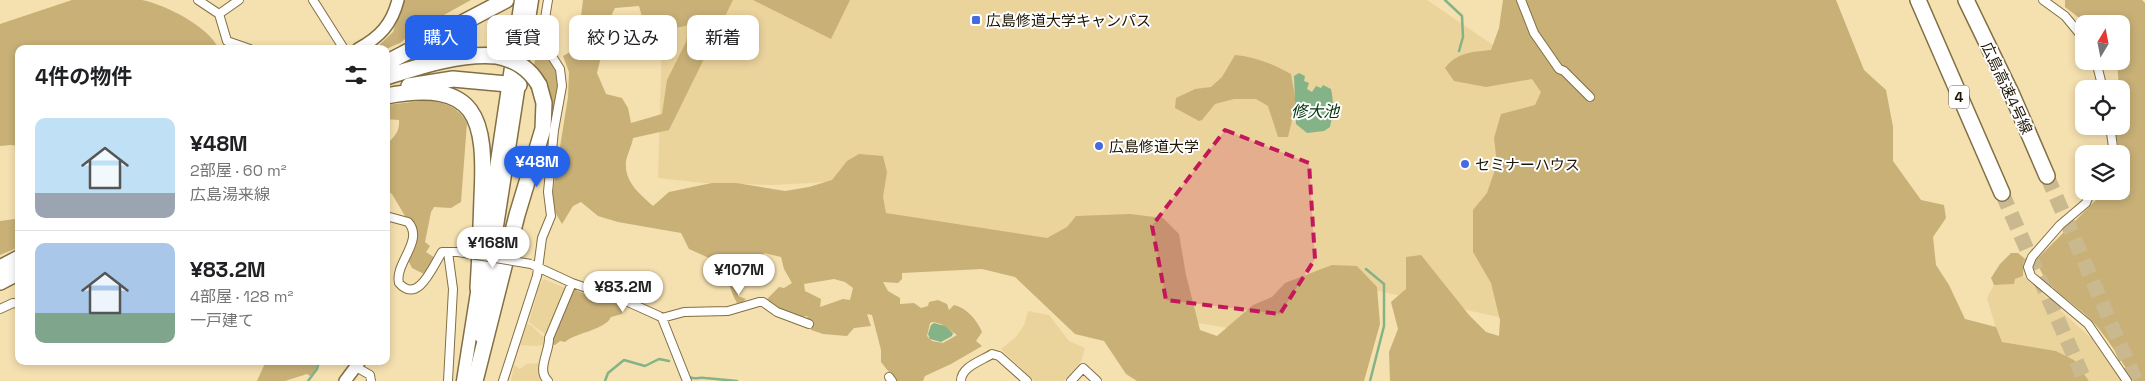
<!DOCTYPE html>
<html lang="ja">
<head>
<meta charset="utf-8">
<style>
  :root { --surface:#fff; --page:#f6f6f6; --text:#202124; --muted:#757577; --line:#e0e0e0; --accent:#2563eb }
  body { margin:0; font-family:"Space Grotesk","Noto Sans JP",sans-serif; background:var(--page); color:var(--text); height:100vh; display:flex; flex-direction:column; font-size:19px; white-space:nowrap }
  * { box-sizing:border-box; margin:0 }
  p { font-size:16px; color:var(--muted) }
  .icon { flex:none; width:28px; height:28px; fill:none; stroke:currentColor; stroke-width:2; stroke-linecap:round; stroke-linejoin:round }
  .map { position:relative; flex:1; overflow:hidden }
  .sheet { position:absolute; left:15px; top:45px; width:375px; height:320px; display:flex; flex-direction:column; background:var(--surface); border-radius:10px; box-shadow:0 2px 8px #0003 }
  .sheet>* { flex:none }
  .banner { position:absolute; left:405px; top:15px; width:475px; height:45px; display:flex; gap:10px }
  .needle { width:32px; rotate:10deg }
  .tools { position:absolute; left:2075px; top:15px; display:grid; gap:10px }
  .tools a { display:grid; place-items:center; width:55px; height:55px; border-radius:10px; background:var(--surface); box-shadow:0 2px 8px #0003; font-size:25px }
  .price { position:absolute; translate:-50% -42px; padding:0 11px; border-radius:18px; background:#fff; color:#222; font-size:16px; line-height:32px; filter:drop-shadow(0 1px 2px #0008) }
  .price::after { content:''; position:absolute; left:50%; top:30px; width:15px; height:11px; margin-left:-8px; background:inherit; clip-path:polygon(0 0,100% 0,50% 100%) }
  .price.current { background:var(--accent); color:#fff }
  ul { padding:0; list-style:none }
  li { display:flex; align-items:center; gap:15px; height:125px; padding:0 20px }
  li+li { border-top:1px solid var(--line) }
  li span { display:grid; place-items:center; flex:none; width:140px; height:100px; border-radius:10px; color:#555 }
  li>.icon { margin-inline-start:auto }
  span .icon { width:60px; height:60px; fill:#fffc; stroke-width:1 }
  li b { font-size:21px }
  h2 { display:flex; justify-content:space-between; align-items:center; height:60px; padding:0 20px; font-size:21px }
  .tag { padding:0 18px; border-radius:10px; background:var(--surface); box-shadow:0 2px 8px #0003; font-size:18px; line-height:45px }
  .tag.current { background:var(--accent); color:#fff }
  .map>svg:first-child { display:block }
  .built { fill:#ebd39c }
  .green { fill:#c8b077; fill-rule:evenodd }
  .water { fill:#83b387 }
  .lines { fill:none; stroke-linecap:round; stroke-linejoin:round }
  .stream { stroke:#83b387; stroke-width:2.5 }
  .highway-tunnel { stroke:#cab88e; stroke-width:15; stroke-dasharray:15 8; stroke-linecap:butt }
  .street-casing { stroke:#826f43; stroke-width:10 }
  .secondary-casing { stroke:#826f43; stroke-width:14 }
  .primary-casing { stroke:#826f43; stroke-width:15 }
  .highway-casing { stroke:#826f43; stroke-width:18 }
  .street { stroke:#fff; stroke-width:8 }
  .secondary { stroke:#fff; stroke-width:11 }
  .primary { stroke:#fff; stroke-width:12 }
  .highway { stroke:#fff; stroke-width:15 }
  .street-bridge-casing { stroke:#826f43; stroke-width:10; stroke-linecap:butt }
  .highway-bridge-casing { stroke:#826f43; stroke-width:18; stroke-linecap:butt }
  .street-bridge { stroke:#fff; stroke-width:8 }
  .highway-bridge { stroke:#fff; stroke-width:15 }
  .marked { fill:#c2185b; fill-opacity:0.2; stroke:#c2185b; stroke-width:4; stroke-dasharray:10 6; stroke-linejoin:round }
  .poi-dot { fill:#466bde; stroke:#fff; stroke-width:2 }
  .labels { text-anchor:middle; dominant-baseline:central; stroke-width:4; stroke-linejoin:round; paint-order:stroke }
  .shield { fill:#fff; stroke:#625c4f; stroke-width:1 }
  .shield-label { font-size:14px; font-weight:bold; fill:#1e1604 }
  .poi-label { font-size:15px; fill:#1e1604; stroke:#fff; text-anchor:start }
  .street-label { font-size:15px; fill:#1e1604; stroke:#fff }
  .water-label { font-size:16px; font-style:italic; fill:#00350b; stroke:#fff }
</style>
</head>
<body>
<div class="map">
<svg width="2145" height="381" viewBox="0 0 2145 381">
  <rect width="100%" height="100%" fill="#f5e0b0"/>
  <path class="built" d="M663,0H1427L1550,84L1508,319L1328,280L1247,331L1185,321L1068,245L882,220L862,180L774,185L704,183L658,178Z
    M2023,276L2092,339L2107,358L2122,381H2089L2074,360L2056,351L2002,342L1999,339L1987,298L1994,285L2014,284L2015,279Z
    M544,279L567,289L546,335L529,322L539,286Z
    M1028,311L1049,315L1069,341L1085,348L1081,361L1064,381H1034L1001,349L1016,337L1024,325Z
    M527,324L532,326L542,336L546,337L547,344L536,346L520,345Z
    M542,363L541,381H511L514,365L520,369L526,364Z"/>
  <path class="green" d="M72,0C91,0 126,0 142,0C166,5 208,26 219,49H19V146L11,145L0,146V24Z
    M404,0H471L415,31L400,43L386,49H375L393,32Z
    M583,0H733L669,130L633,138C632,145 627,155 626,161C624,182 639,193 653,206L669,192L712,183H736L785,191L809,187L832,180L847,161L859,154L883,156L887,172L883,197L886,213L1047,238L1067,227L1076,216L1130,214L1163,218L1179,234L1186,275L1200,330L1217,336L1253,305L1272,297L1285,283L1332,265L1357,266L1377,287L1380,324L1364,381H1137L1126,374L1104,341L1075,334L1015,277L982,269L902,273V279L898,283L883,282L888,291L900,298V304L914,303L921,308L928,306L929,302L938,300L947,304L949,310L954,305C967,308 977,320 982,332L976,341L982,346L951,364L925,376L923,381H896L881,362V350L872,315L867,314L871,326L854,328L847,336L823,334L811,330L810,323L806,319L808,316C792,319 778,309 766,300L779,287L784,288L792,283L784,269L781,257L764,253L758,269L759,279L738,280V296L746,299L743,302L737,303C731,293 728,280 726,269L718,262L689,249L681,233L618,222L598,216L581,202L573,206L562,224L555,212L552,197L568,97L569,72L563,56L577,48ZM639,6L642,17C657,28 671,30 689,25L686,42L667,80L662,114L631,123L628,108L622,98L606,94L597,73L612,14L615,8ZM834,279L845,282L853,288L850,300L843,299L820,307L821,299L805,291L804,284ZM933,322L941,324L957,335L943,343L932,341L927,336L930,323Z
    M753,0H850L831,39Z
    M1503,0H1836L1864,70L1886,90L1893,127V161L1921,200L1944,205L1946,218L1933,237L1936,265L1949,285L1965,319L1996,327L2002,342L2056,351L2074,360L2089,381H1390L1389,352L1398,329L1391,302L1406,289V257L1421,255L1469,315L1486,332L1499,336L1500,320L1491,283L1473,252V210L1487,193L1497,164L1494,138L1501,114L1535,105L1541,92L1532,79L1486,87L1454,81L1445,68C1457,52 1473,52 1491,50L1499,28Z
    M2065,0H2142L2145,3V381H2134C2122,362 2105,333 2089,318C2070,299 2042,287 2037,259L2105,191H2121V175L2127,164L2120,154L2114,126H2121V89H2119L2117,61H2121V24H2087L2065,7Z
    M539,32L557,74L558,99L551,126H549L550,99L548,89L534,66Z
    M1235,55C1256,57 1273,64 1291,74L1296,103L1288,137H1278L1268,106L1256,99H1234L1215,104L1202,120L1199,121L1175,108L1176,98L1195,89L1211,87L1222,77Z
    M421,101C439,100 458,105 467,123L461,202L451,208L434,207L431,212L425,242L430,246L426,252L435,258L424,274L412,268L408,260L416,238V227L405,216L392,194L386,190V145C394,137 400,132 399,120L386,119V105Z
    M15,219L19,220V247L0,255V221Z
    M2011,253H2018L2024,258L2023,276L2015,279L2014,284L1994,285L1991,278L2000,264Z
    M573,289C579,291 585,294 591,297C606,303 608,297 624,307L622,314L611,317C605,330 577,332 565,342L560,341L555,345L552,344L551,341Z
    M266,361H317C317,368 315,372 310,376L307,374L285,381H257Z"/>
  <path class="water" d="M1299,73L1305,76L1304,81L1309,83L1307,89L1312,92L1316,86L1321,88L1323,85L1331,89C1334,102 1333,113 1330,127L1324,131L1307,133L1296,124L1294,76Z
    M934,323L945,326L953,333L952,336L941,342L930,339L928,334L931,325Z"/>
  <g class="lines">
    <path class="stream" d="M1445,0L1462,16L1463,37L1459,51
      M1366,269L1384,284V326L1370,381
      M689,377C696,380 699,377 705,378C715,379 726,380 737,381
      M308,381L317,369L319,361
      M605,381L608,373L624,360L645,366L659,359L669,361"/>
    <path class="highway-tunnel" d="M2047,176L2136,381
      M2002,193L2085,381"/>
    <g class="street-casing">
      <path id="street" d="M198,0L219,14L227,41L250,49
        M313,0L344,49
        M1521,0L1534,33L1559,69L1564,71L1590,97
        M2043,0L2065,16L2084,39
        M219,14L239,0
        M2096,61L2103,89
        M2110,126L2114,154
        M2091,191L2086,203L2060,225L2032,257L2028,267L2031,276L2088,324L2127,381
        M386,216L408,222C425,240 394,264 399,283C418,305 433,266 442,252H458
        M533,265L572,283L628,302L659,316L662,318L687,381
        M0,309L13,303L19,304
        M662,318L684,312L728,311L759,302H763L777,312L809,324
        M356,367L370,375L371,381
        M889,377L892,381
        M448,381L453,289L448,252
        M503,381L537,276L542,238L551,216L548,192L554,130L562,86L560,69L546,47L542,37L548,0
        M548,381C536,370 550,351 549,338L572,283
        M961,381C961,367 981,361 992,354L999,356L1027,381
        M1071,381L1083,368L1097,381"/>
    </g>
    <g class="secondary-casing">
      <path id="secondary" d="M358,49C380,37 392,24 398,0
        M345,381L360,361"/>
    </g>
    <g class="primary-casing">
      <path id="primary" d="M486,235L521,0
        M480,336L532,0
        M463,381L479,280"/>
    </g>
    <g class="highway-casing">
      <path id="highway" d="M1918,0L2002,193
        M1966,0L2012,95L2047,176
        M386,63L506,0
        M386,77C421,66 460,53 496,56
        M409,86L453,79L519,85
        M386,96C478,79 486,118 482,197C481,228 480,258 478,288
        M0,268L19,258
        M0,282L19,272
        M475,381L517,215L543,129L544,103L539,85"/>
    </g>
    <use href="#street" class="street"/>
    <use href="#secondary" class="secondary"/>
    <use href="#primary" class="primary"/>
    <use href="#highway" class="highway"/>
    <g class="street-bridge-casing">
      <path id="street-bridge" d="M458,252L531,264"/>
    </g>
    <g class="highway-bridge-casing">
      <path id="highway-bridge" d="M496,56C516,60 529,68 539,85"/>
    </g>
    <use href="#street-bridge" class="street-bridge"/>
    <use href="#highway-bridge" class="highway-bridge"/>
  </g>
  <path class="marked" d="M1225,130L1309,163L1315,259L1280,314L1166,300L1152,226Z"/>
  <g class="poi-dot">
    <rect x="971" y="15" width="10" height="10" rx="2.5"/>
    <circle cx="1099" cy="146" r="5"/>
    <circle cx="1465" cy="164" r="5"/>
  </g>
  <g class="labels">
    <rect class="shield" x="1949" y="85.5" width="20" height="23" rx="4"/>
    <g class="shield-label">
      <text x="1959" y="97">4</text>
    </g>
    <g class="poi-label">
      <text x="986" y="20">広島修道大学キャンパス</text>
      <text x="1109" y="146">広島修道大学</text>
      <text x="1475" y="164">セミナーハウス</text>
    </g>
    <g class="street-label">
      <text transform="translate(2007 88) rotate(65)">広島高速4号線</text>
    </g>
    <g class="water-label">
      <text x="1315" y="111">修大池</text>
    </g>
  </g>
</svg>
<div class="tools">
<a><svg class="needle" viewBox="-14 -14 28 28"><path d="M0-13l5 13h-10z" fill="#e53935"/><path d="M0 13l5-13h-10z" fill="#757577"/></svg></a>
<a><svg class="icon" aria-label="locate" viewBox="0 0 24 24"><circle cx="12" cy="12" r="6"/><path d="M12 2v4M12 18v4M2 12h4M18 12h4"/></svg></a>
<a><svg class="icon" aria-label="layers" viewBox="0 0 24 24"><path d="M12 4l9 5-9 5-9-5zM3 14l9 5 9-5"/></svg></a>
</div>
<b class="price current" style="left:537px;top:188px">¥48M</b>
<b class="price" style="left:493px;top:269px">¥168M</b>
<b class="price" style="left:739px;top:296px">¥107M</b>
<b class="price" style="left:623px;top:313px">¥83.2M</b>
<div class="banner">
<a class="tag current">購入</a>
<a class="tag">賃貸</a>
<a class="tag">絞り込み</a>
<a class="tag">新着</a>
</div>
<section class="sheet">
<h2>4件の物件<svg class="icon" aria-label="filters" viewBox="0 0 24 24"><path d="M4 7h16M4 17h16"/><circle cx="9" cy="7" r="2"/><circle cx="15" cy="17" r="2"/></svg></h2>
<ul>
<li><span style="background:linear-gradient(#bfe0f5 75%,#9aa5b1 0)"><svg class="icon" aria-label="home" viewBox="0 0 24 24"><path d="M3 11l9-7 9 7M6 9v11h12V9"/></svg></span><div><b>¥48M</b><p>2部屋 · 60 m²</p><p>広島湯来線</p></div></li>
<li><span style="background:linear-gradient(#a9c7e8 70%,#7fa58c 0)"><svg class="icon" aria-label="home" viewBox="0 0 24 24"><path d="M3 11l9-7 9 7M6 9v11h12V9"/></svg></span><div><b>¥83.2M</b><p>4部屋 · 128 m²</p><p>一戸建て</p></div></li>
</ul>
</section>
</div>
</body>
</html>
